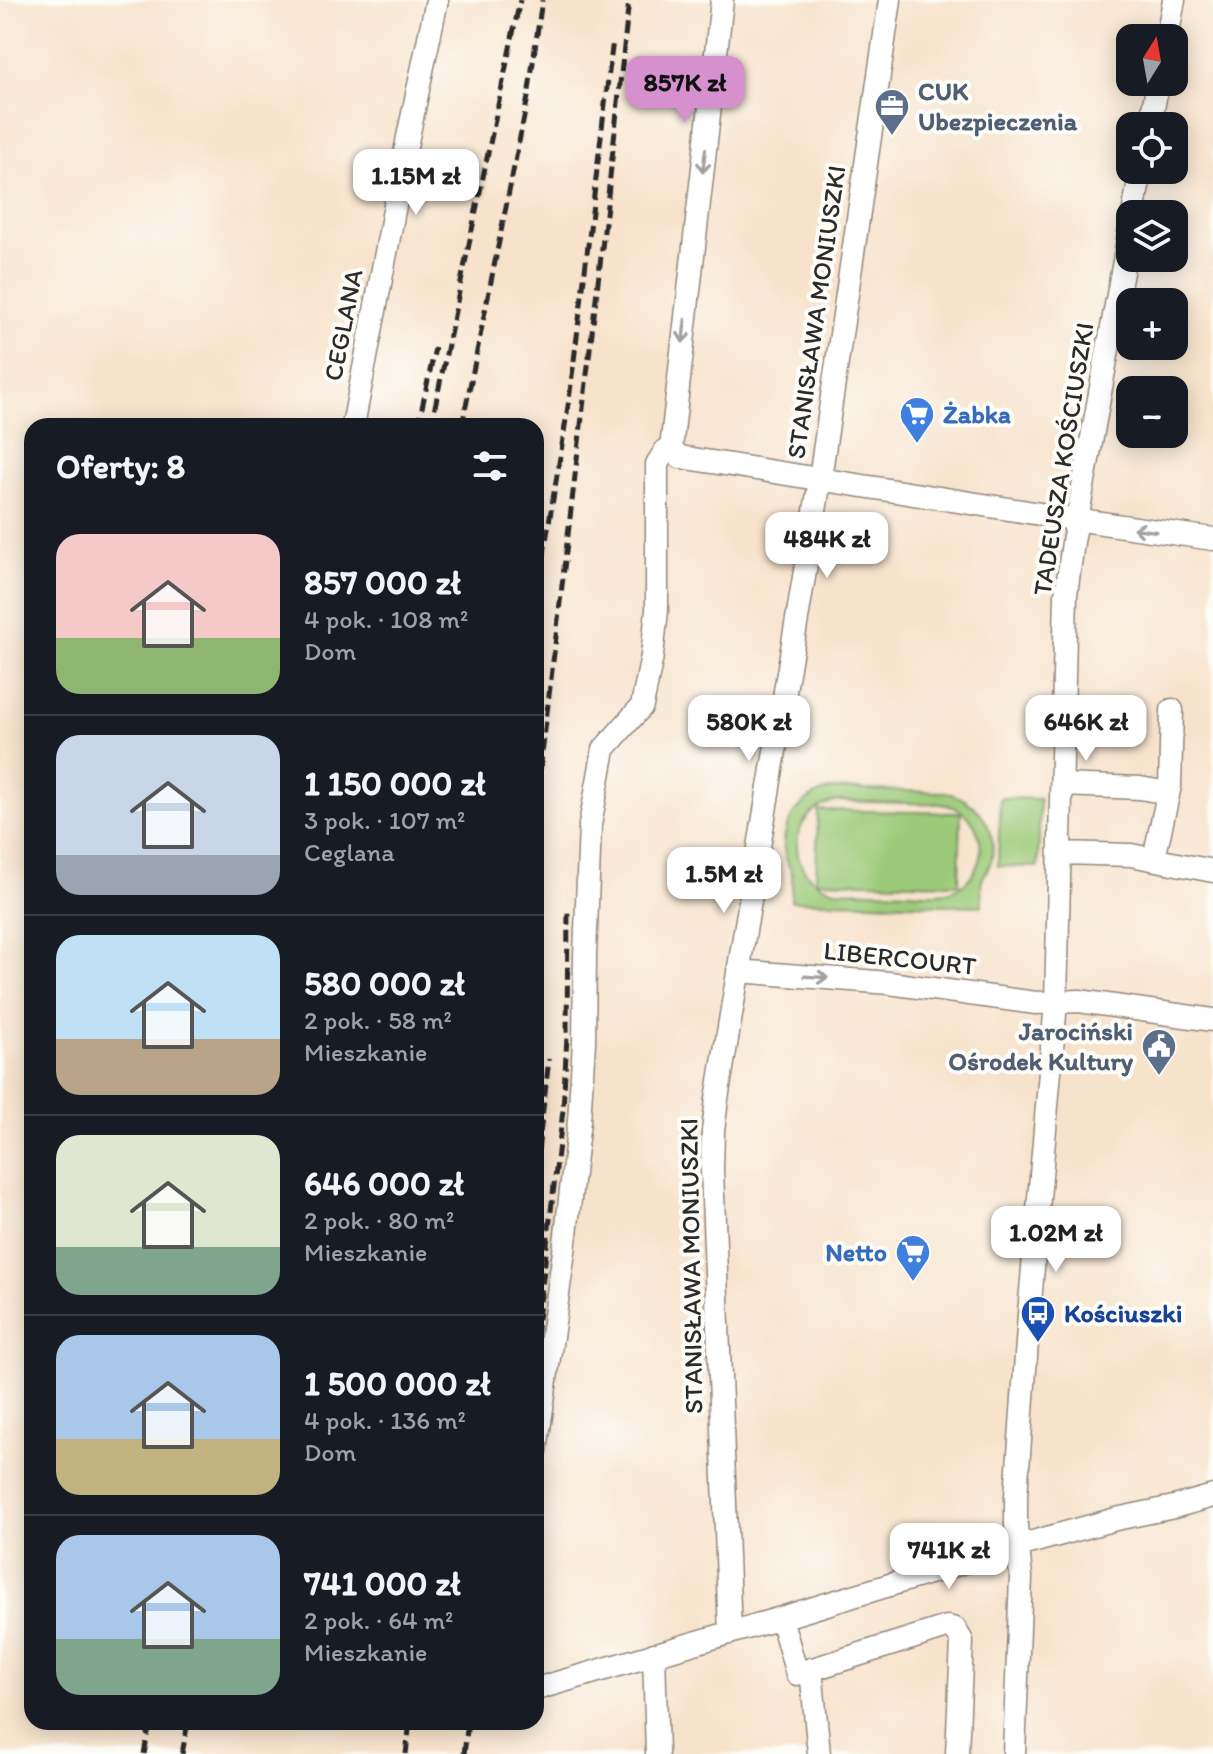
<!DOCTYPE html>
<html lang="pl">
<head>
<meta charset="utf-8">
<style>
  :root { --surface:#171b24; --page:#242831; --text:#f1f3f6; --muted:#9ea1a6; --line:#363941; --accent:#d690ce }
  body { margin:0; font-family:Itim,sans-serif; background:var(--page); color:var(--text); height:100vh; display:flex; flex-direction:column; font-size:30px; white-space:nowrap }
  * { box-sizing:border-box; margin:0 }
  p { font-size:26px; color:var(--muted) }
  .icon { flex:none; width:44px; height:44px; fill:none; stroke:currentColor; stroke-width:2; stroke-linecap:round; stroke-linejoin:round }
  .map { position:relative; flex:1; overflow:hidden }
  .side { position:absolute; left:24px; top:418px; width:520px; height:1312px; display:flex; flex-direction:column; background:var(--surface); border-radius:24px; box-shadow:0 4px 20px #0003 }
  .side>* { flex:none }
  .needle { width:52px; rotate:11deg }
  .controls { position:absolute; left:1116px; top:24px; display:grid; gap:16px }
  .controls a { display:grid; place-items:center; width:72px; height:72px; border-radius:16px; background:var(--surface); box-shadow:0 4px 20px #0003; font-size:40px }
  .price { position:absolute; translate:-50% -68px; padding:0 18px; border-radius:16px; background:#fff; color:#222; font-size:26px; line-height:52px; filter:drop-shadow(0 2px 4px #0008) }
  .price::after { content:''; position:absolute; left:50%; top:48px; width:24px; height:18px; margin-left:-12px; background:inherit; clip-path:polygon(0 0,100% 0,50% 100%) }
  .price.on { background:var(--accent); color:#111 }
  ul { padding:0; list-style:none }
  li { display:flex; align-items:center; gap:24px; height:200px; padding:0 32px }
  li+li { border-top:2px solid var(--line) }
  li span { display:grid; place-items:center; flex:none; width:224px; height:160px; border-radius:24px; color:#555 }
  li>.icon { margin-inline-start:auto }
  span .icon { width:96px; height:96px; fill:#fffc; stroke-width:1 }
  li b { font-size:34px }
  h2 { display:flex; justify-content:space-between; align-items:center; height:96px; padding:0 32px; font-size:34px }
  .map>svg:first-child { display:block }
  .green { fill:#9cca79; stroke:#647a52; stroke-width:2; fill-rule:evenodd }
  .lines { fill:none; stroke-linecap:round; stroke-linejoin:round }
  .minor-casing { stroke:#91877c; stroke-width:25 }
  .minor { stroke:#fff; stroke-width:22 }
  .rail { stroke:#2b2b2b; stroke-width:5; stroke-dasharray:12 6; stroke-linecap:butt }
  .oneway { stroke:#a0a0a0 }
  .labels { text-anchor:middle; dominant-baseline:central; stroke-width:8; stroke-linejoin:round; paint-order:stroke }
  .service-label { font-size:26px; font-weight:bold; fill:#4e5e75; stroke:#fdfcf7; text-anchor:start }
  .street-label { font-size:26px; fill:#2b2b2b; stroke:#fdfcf7 }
  .shop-label { font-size:26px; font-weight:bold; fill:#366cbe; stroke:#fdfcf7; text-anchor:start }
  .transit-label { font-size:26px; font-weight:bold; fill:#164399; stroke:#fdfcf7; text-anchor:start }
</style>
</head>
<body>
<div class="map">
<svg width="1213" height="1754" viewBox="0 0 1213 1754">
  <rect width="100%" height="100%" fill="#fdfcf7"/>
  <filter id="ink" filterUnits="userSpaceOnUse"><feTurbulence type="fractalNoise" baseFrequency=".0125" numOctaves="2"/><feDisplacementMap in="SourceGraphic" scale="16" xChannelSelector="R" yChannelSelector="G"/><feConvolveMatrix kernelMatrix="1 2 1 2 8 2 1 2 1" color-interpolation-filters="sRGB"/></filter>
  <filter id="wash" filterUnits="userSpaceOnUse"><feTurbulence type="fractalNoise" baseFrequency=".006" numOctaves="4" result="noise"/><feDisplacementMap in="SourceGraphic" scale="32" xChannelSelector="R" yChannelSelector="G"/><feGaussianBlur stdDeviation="1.8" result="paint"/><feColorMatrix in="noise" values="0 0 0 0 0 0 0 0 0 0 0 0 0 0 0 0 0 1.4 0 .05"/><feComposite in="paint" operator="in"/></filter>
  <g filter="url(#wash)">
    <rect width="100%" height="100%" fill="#f7e3cc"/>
    <path class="green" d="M831,789L944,792C975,799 997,825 992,857C991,866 985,872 982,880C980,888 982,899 982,906L791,901C791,893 793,883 792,875C790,867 785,859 784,850C782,819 803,797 831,789ZM837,801L942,804C959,807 973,817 978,834C987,858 972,886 946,892C935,894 921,893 909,892C884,891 859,891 835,890C783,878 785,811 837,801Z
      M1000,798L1040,799L1038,867L998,866Z
      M818,810L961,813L959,884L816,881Z"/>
  </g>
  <g filter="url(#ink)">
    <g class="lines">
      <g class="minor-casing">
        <path id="minor" d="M722,0L671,449L680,457L1053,516L1213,539
          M1167,38L1174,0
          M1150,126L1158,82
          M1133,214L1141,170
          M353,426L408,137L437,0
          M1062,785L1140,788L1168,793
          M1060,853L1131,855L1213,871
          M1154,858L1170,786L1172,710
          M738,971L889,983L1036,1003L1079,1001L1213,1020
          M536,1451L564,1251L579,1121L584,1043L585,956L590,825L604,749L642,706L652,656L657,610V464L665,451L671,449
          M781,1618L797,1674L947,1627L955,1629L962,1641L957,1754
          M730,1633L712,1170L713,1131L717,1099L817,499L890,0
          M654,1654L657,1754
          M811,1669L819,1754
          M536,1689L781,1618L1018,1546L1116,1519L1174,1507L1213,1496
          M1014,1754L1021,1577L1016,1525V1496L1029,1314L1056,1002L1066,594L1073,542L1130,228"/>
      </g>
      <use href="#minor" class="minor"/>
      <path class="rail" d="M418,426L435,348
        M431,426L520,0
        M462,426L528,97L542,0
        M536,610C545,537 560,465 570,392C585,275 598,157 613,40
        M536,805L606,214L629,0
        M536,1168L549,1059
        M536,1337L563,1110L567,1036L568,907
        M144,1754L150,1722
        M182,1754L188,1722
        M406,1754L410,1722
        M464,1754L468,1722"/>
    </g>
    <defs><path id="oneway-shaft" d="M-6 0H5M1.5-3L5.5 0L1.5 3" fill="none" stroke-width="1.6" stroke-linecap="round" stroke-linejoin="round" transform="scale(2)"/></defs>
    <g class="oneway">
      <use href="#oneway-shaft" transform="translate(704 161) rotate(97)"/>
      <use href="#oneway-shaft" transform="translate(684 331) rotate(96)"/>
      <use href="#oneway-shaft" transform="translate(1145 530) rotate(-172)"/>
      <use href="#oneway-shaft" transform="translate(816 977) rotate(4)"/>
    </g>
  </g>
  <defs>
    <g id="office-pin" transform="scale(1.8)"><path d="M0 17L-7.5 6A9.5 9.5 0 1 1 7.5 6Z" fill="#5c6f8a" stroke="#fdfcf7"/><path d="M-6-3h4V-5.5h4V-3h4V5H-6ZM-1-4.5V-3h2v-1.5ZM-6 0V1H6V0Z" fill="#fff"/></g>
    <g id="supermarket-pin" transform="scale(1.8)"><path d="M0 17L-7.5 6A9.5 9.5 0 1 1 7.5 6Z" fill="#3f7fe0" stroke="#fdfcf7"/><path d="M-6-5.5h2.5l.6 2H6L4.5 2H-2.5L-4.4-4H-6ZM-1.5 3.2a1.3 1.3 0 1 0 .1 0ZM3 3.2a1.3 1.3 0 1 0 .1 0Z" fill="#fff"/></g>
    <g id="civic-pin" transform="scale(1.8)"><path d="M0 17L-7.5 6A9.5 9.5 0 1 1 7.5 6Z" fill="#5c6f8a" stroke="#fdfcf7"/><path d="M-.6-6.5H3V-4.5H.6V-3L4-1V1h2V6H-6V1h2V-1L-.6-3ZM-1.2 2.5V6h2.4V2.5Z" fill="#fff"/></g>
    <g id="bus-pin" transform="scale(1.8)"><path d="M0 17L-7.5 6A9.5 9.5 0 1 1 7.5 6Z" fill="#1a4fb4" stroke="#fdfcf7"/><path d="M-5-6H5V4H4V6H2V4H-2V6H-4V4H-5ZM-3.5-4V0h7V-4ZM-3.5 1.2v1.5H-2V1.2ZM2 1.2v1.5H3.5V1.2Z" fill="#fff"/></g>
  </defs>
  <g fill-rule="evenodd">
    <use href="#office-pin" x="892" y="106"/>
    <use href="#supermarket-pin" x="917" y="414"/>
    <use href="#civic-pin" x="1159" y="1046"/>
    <use href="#supermarket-pin" x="913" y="1252"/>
    <use href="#bus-pin" x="1038" y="1313"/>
  </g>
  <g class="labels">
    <g class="service-label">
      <text x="918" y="91">CUK<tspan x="918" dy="30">Ubezpieczenia</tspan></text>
      <text x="1133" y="1031" text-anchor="end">Jarociński<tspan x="1133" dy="30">Ośrodek Kultury</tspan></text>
    </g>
    <g class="street-label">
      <text transform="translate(816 312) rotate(-82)">STANISŁAWA MONIUSZKI</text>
      <text transform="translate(343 325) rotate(-79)">CEGLANA</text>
      <text transform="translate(1063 459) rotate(-81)">TADEUSZA KOŚCIUSZKI</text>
      <text transform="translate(900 958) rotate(6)">LIBERCOURT</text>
      <text transform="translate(691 1266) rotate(-91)">STANISŁAWA MONIUSZKI</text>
    </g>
    <g class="shop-label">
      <text x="943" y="414">Żabka</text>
      <text x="887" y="1252" text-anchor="end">Netto</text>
    </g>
    <g class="transit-label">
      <text x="1064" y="1313">Kościuszki</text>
    </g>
  </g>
</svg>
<div class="controls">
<a><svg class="needle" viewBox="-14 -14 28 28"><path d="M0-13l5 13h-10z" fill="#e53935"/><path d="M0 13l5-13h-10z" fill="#9ea1a6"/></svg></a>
<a><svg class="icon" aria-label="locate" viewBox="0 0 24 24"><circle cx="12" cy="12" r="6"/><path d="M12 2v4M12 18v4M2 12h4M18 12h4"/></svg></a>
<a><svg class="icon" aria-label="layers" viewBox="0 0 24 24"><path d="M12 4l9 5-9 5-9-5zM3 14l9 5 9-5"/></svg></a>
<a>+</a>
<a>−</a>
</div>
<b class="price on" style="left:685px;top:124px">857K zł</b>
<b class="price" style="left:416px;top:217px">1.15M zł</b>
<b class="price" style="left:827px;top:580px">484K zł</b>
<b class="price" style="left:749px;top:763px">580K zł</b>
<b class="price" style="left:1086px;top:763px">646K zł</b>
<b class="price" style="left:724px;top:915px">1.5M zł</b>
<b class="price" style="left:1056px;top:1274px">1.02M zł</b>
<b class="price" style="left:949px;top:1591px">741K zł</b>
<section class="side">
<h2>Oferty: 8<svg class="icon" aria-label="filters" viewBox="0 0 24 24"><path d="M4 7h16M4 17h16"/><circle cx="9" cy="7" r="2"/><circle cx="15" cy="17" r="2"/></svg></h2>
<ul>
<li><span style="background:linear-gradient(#f6c9c9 65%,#8fb573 0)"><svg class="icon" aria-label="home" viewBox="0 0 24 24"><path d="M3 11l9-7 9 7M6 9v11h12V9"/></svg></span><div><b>857 000 zł</b><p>4 pok. · 108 m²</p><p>Dom</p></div></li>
<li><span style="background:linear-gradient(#c9d6e8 75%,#9aa5b1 0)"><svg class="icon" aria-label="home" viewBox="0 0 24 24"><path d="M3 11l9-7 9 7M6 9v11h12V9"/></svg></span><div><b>1 150 000 zł</b><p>3 pok. · 107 m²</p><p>Ceglana</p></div></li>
<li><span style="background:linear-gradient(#bfe0f5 65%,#b9a48a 0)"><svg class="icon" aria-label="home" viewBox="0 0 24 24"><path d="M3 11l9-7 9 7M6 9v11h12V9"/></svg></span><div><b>580 000 zł</b><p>2 pok. · 58 m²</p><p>Mieszkanie</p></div></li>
<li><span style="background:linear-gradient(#dfe7d0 70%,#7fa58c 0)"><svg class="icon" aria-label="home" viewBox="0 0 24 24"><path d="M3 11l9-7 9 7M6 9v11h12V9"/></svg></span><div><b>646 000 zł</b><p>2 pok. · 80 m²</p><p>Mieszkanie</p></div></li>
<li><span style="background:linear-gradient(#a9c7e8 65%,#c2b280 0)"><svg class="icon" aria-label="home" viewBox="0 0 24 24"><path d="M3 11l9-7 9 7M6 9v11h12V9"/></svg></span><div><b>1 500 000 zł</b><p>4 pok. · 136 m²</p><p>Dom</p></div></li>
<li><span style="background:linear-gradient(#a9c7e8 65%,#7fa58c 0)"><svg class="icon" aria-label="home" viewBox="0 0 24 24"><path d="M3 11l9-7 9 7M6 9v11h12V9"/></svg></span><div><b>741 000 zł</b><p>2 pok. · 64 m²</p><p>Mieszkanie</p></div></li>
</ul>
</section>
</div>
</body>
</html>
